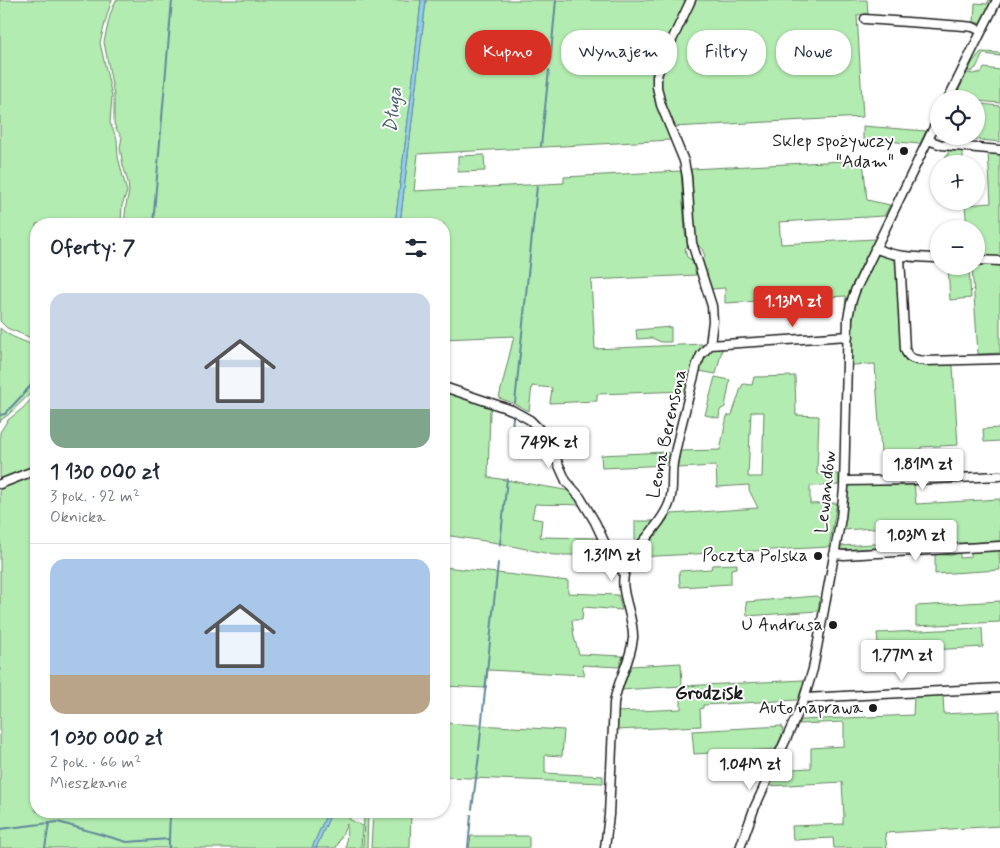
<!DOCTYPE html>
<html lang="pl">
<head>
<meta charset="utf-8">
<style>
  :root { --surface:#fff; --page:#f2f2f3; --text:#1f2937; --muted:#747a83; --line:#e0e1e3; --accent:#d93025 }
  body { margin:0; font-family:Mynerve,sans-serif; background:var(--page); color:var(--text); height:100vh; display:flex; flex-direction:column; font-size:19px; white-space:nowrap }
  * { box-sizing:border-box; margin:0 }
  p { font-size:16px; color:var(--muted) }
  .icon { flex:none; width:28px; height:28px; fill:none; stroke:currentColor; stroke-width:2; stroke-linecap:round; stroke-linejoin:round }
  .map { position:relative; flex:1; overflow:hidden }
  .drawer { position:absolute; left:30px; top:218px; width:420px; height:600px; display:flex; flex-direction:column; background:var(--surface); border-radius:20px; box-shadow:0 1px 4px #0004 }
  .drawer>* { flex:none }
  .hud { position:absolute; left:465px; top:30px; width:460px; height:45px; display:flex; gap:10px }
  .tools { position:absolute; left:930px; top:90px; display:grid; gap:10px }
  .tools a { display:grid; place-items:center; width:55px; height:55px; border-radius:50%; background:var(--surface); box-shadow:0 1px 4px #0004; font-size:25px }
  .price { position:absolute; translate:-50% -42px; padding:0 11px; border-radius:5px; background:#fff; color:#222; font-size:16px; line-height:32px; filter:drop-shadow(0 1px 2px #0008) }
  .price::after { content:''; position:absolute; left:50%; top:30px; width:15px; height:11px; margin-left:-8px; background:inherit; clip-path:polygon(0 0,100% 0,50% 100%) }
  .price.on { background:var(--accent); color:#fff }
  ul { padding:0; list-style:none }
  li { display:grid; align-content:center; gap:10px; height:265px; padding:0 20px }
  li+li { border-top:1px solid var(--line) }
  li span { display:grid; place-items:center; height:155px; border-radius:15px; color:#555 }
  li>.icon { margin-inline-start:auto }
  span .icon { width:90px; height:90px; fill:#fffc; stroke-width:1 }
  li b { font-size:21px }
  h2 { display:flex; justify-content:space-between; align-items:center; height:60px; padding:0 20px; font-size:21px }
  .chip { padding:0 18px; border-radius:20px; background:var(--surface); box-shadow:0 1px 4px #0004; font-size:18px; line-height:45px }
  .chip.on { background:var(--accent); color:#fff }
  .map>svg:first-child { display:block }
  .green { fill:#b3ecb0; stroke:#688466; fill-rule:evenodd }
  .water { fill:#91cff2; stroke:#62879c }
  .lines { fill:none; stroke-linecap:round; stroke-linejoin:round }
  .stream { stroke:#62879c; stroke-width:2 }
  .minor-casing { stroke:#1c1c1c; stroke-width:11 }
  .minor { stroke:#fff; stroke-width:8 }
  .poi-dot { fill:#1c1c1c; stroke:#fff; stroke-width:2 }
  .labels { text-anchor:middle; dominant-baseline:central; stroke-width:4; stroke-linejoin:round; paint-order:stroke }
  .poi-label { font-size:18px; fill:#1c1c1c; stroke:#fff; text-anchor:end }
  .street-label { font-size:18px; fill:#1c1c1c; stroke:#fff }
  .water-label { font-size:19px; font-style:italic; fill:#455b67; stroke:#fff }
  .neighbourhood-label { font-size:19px; font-weight:bold; fill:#1c1c1c; stroke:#fff }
</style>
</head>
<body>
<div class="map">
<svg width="1000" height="848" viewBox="0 0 1000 848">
  <rect width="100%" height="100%" fill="#fff"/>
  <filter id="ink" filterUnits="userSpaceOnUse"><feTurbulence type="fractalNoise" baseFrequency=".02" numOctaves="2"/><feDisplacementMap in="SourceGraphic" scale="10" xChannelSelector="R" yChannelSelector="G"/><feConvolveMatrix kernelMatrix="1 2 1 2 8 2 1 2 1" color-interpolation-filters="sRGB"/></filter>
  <g filter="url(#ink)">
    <path class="green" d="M0,0H112L107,15L100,43L112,96L110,123L117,139L118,157L127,192L122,205L121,224H36V340L7,328L0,321Z
      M116,0H421L411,97L395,224H124L126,205L129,192L128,182L123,165L120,148L122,137L116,129L114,123V95L104,42L110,15Z
      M426,0H686L659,56L653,76L654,97L671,140L418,154L414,191L564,183V177L681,171L685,232L688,245L685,249L687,257L692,260L696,275L591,280L595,349L702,344L692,367L686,391L597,394V401L550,403L552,388L532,386L529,411L513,403L499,398L514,336L444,339V224H400Z
      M694,0H867L868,14L857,15L863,117L673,127C664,107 657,91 662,69L689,10L692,9L695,3Z
      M989,0H992L980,23H974L975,3L987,4Z
      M981,52L1000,53V56L983,54L976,68L971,72L968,71L973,61Z
      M984,68L1000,70V103L976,101V99H954L967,73L973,74L982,72Z
      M981,104L1000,106V142L941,136H976V122H979Z
      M863,126L926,131L920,144L863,139Z
      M948,150L963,151V164H946V155H948Z
      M988,153L1000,154V258L976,257V229H967L965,205L991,203Z
      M484,155L485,171L458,172V156Z
      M863,160L867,200L890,205L884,216L779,222L781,244L875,239L853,283L848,298L844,318L846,296L725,303V288L711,289L702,260L705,256L702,249L697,244L694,226L692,177L691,169Z
      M882,254C889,257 895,259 898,266L902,353L906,361L917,365L950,364L953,366L958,445L921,447V450L881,453L875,364L852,365V324L854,300L876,256L881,255Z
      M976,262L1000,264V353L978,354L972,266H976Z
      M948,266H967L969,269L971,298L950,300Z
      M671,327V342H661L652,338L637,339L636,330Z
      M0,328C9,337 24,341 36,346V388L8,415L1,420L0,423Z
      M723,346L716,374L699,371C703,359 708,348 723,346Z
      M795,376L796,415L819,416L817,474H839V485L810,486V504L837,503L829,547L638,557L655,535L656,536L659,532L658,531L671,514L758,508L749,490V485L717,487L716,466L677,468L680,451L720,450L727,416L732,415L741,388L743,384L752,385L754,377ZM751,412H764L762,477H748Z
      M715,377L730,380L725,407L720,410L719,418L705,415Z
      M446,392L493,407L490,411L488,477L571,491L580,505C565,504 550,505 535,504L532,518L542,520L540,537L597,538L604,555H554L498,543L444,535V396H445Z
      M36,394V466L0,481V432L8,420L23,408Z
      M1000,428V441L984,442L983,429Z
      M666,452L669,453L670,456L668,465L602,468L601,455Z
      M36,473V811H328L312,848H0V487Z
      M848,483L859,485L914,483L916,504L1000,499V541L840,550V546L907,542L906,526L843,530L846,514Z
      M635,521H654L638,542L635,541Z
      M999,548L1000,570L935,574V554L951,555L960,553V558L971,557V550Z
      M737,564V568L731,569V584L680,587L679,571L711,569L712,565Z
      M444,567L568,581V593L618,595L622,610L583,607L582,620H572L574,637L579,654L623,656L619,667L582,665L585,675L488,670L486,688L444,686Z
      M816,596L820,598L818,611L747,616L746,602Z
      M1000,601V622L916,626V606Z
      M982,628L983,647L879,653L877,633Z
      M681,663L682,686L804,680L798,700L703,705V708L700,709L701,726L616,730L617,712L681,709V686L621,690L630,666Z
      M943,695L944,714L1000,711V826L885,833L887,848H834L833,838L793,840L792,826L843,824V818L844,817L842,782L769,786L777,770L811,768V748L844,746V722L799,724L801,720L913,715L914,697Z
      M444,723L564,730L562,756L545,755V773L603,776V783L444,777Z
      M782,726L783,732L776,749L694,754L692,731Z
      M332,811H353L349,819L362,826L361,848H346L347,824L336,848H316Z
      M364,811H368L367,848H363Z
      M373,811H411L410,848H371Z
      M471,836H529V848H469Z"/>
    <path class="water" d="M421,0H426L400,224H395L411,97Z
      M328,811H332L316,848H312Z"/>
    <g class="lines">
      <path class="stream" d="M550,64L556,0
        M541,146L549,70
        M153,224L172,0
        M515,403L537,186
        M0,415L5,414L36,380
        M512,430L513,417
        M500,545L507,479
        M479,750L498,563
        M472,809L479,755
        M0,829L58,822L127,842L169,839V848
        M169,839L170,811
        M45,848L49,823
        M468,848L471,815"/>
      <g class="minor-casing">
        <path id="minor" d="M865,19L964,26L973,27L981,31
          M948,99L997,0
          M928,140L942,145L1000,150
          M875,248C897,258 916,257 939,258
          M900,257L905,349C908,360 917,360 926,361L1000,359
          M976,260L1000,261
          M710,345L848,336
          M444,387L512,410L530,420L539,429L548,441L566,481L580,497L595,522L616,567L625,572
          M845,481L913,480L1000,476
          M0,484L36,470
          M834,554L844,555L1000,546
          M805,698L1000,688
          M605,848L609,815L614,703C617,681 631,661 633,638C634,617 620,593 624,575C631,548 659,530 669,504C674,492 671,476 673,463C679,430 689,397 697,364L701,355L710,345L713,321L712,306L692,243L690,220L687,177L684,161L661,105L657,87V76L662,61L691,0
          M740,848L754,809L803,702L813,669L841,518L844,488L848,318L851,303L855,291L939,117"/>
      </g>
      <use href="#minor" class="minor"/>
    </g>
  </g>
  <g class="poi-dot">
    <circle cx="904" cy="151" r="5"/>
    <circle cx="818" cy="556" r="5"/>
    <circle cx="833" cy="625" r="5"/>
    <circle cx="873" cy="708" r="5"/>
  </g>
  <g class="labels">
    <g class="poi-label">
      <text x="894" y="141">Sklep spożywczy<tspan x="894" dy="21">"Adam"</tspan></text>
      <text x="808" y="556">Poczta Polska</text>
      <text x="823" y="625">U Andrusa</text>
      <text x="863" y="708">Auto naprawa</text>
    </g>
    <g class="street-label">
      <text transform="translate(667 434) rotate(-78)">Leona Berensona</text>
      <text transform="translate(826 492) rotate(-84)">Lewandów</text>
    </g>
    <g class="water-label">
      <text transform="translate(393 110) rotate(-83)">Długa</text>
    </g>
    <g class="neighbourhood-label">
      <text x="709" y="693">Grodzisk</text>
    </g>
  </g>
</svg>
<div class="tools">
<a><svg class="icon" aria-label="locate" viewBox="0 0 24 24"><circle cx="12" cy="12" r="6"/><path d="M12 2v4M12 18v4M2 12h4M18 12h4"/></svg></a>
<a>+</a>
<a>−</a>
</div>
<b class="price on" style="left:793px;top:328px">1.13M zł</b>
<b class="price" style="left:549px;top:469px">749K zł</b>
<b class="price" style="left:923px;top:491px">1.81M zł</b>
<b class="price" style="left:916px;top:562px">1.03M zł</b>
<b class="price" style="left:612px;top:582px">1.31M zł</b>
<b class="price" style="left:902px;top:682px">1.77M zł</b>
<b class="price" style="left:750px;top:791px">1.04M zł</b>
<div class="hud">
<a class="chip on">Kupno</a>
<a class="chip">Wynajem</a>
<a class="chip">Filtry</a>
<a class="chip">Nowe</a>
</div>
<section class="drawer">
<h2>Oferty: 7<svg class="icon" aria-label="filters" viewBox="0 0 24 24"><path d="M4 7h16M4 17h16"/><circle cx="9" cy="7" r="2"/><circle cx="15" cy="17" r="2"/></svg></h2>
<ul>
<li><span style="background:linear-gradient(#c9d6e8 75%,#7fa58c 0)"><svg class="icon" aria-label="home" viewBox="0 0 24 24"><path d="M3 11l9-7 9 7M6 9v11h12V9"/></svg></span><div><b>1 130 000 zł</b><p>3 pok. · 92 m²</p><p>Oknicka</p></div></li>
<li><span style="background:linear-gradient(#a9c7e8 75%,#b9a48a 0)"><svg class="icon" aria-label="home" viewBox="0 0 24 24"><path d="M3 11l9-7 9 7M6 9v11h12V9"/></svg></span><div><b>1 030 000 zł</b><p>2 pok. · 66 m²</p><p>Mieszkanie</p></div></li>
</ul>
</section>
</div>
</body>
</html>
